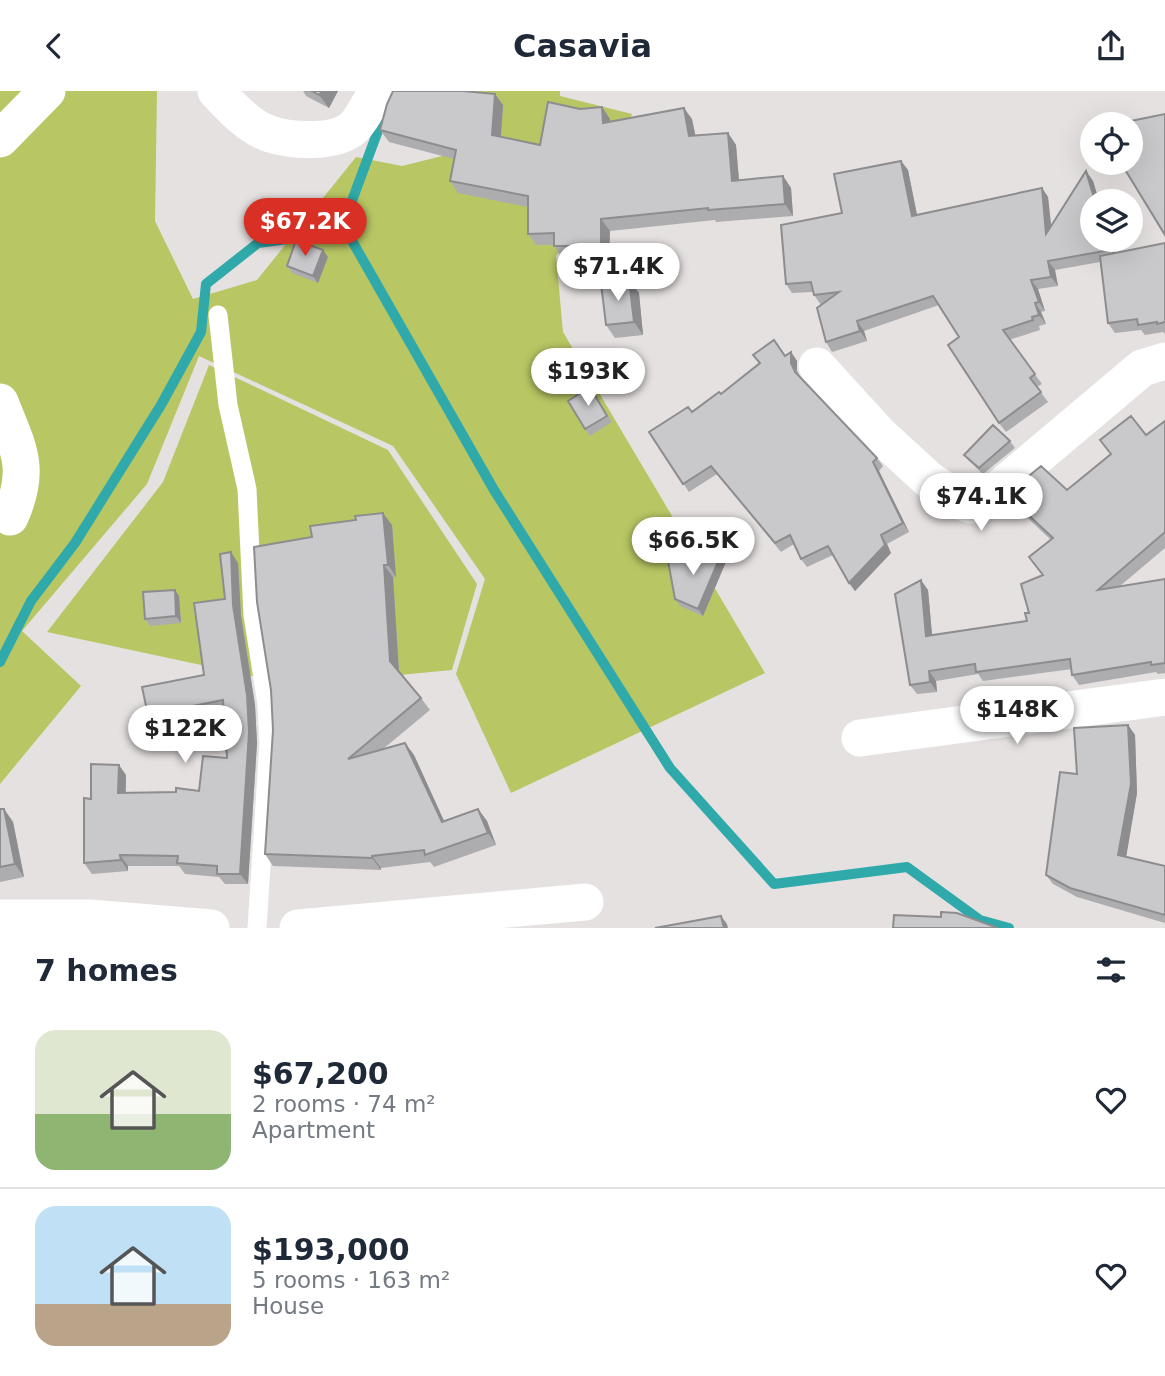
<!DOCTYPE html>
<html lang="en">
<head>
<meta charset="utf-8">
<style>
  :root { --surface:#fff; --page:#f2f2f3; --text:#1f2937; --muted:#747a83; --line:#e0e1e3; --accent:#d93025 }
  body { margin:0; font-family:"DejaVu Sans",sans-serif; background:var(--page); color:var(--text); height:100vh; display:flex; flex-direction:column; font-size:26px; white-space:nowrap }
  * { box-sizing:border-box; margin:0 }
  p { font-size:23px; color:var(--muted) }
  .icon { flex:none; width:38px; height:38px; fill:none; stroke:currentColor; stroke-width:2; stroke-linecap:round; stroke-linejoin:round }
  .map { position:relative; height:837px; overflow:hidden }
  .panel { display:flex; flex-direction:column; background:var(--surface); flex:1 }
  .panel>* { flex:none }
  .controls { position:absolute; left:1080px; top:21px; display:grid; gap:14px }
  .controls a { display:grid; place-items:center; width:63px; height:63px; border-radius:50%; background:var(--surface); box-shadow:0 7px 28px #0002; font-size:35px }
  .price { position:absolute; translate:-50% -60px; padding:0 16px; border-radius:24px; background:#fff; color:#222; font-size:23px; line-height:46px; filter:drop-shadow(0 2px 4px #0008) }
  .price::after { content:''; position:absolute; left:50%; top:42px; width:21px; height:16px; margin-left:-10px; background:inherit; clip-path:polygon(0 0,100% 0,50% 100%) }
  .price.selected { background:var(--accent); color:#fff }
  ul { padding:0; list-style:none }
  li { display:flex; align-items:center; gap:21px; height:175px; padding:0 35px }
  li+li { border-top:2px solid var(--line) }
  li span { display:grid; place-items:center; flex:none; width:196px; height:140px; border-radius:21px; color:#555 }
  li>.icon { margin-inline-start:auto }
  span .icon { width:84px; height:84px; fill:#fffc; stroke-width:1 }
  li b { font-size:30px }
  h2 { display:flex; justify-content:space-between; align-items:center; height:84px; padding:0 35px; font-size:30px }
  header { display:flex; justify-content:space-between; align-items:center; height:91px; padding:0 35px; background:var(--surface); font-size:32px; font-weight:700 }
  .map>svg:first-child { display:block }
  .green { fill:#b8c664 }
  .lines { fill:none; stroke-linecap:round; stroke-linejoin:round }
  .stream { stroke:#2fa9a9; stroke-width:10 }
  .service { stroke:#fff; stroke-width:19 }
  .minor { stroke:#fff; stroke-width:37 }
  .wall { fill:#adadaf }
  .shaded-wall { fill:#8d8d8f }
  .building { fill:#c9c9cc; stroke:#8d8d8f; stroke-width:2 }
</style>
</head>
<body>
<header><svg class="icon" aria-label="back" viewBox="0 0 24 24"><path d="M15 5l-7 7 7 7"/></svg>Casavia<svg class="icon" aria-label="share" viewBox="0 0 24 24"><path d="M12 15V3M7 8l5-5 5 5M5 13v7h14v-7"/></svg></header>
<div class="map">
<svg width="1165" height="837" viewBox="0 0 1165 837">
  <rect width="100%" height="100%" fill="#e5e1e0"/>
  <path class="green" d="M0,0H157L155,130L193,208L257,189L356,66L402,75L442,65L462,45L449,0H560V5L632,23L605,95L556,165L563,241L765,582L511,702L456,583L485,488L393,355L199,265L147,393L22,540L81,595L0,693Z
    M209,274L388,359L477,493L452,579L294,594L47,541L163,391Z"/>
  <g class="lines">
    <path class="stream" d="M386,18L343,134L494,399L670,677L774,793L907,776L980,829L1009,837
      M0,571L31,510L75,452L161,314L201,241L206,193L258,152L310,145L343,134"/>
    <path class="service" d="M218,224L228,314L247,398L253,524L267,613L269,652L257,837"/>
    <path class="minor" d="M216,0C231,16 249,36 270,43C291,50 337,53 354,36C363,27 370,11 377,0
      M0,48L47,0
      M817,275L880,344L928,388L960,410L971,414L982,412L1142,277L1165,270
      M0,311C18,357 32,377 10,426
      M860,647L1165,606
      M0,827H90L211,837
      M298,837L585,811"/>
  </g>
  <path class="wall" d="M303,0H338L329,17L306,5Z
    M495,3L503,14L501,46L540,54L580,18L602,16L610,28V30L692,28L695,45L728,42L736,54L739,89L783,85L791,97L793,125L716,131L715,129L610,140L609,167H562L554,154H536L528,143V116L458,102L450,90L454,68L389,51L380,39Z
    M901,70L908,79L917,124L1042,97L1048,106L1051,135L1086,80L1093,90L1099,110H1092L1111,149L1115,162L1165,152V243L1163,241L1145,244L1141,239L1115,242L1108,232L1100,171L1055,179L1058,195L1038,198L1045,220L1041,221L1046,233L1039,235L1040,239L1009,249L1042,293L1037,296L1048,311L1006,341L999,332L959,246L939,214L864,240L867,250L832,261L826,251L821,214L814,204L813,201L792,202L786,193L842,122Z
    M328,166L318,192L292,182L287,175Z
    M629,189L639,202L643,244L615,247L606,234Z
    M791,261L797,270V280L799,284L877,367L883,375L879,380L909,441L887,453L891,462L855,500L833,464L807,476L801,468L794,453L781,461L717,383L689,401L649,341L692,321L721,303L759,272L785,265Z
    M590,296L612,331L590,345L585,338Z
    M1165,330V457L1120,495L1165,488V582L1158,583L1156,581L1079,594L1072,584V578L983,590L978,583L936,590L937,601L917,603L910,594L928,499L932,544L1027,530L1042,484L1029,466L1051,449L1015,415L1008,405L1067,399Z
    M1010,350L1015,357L983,383L969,370L964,364Z
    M392,434L396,486H393L399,580L421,607L430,619L383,658L405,652L414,664L444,730L478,718L487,730L496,754L434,776L430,771L381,777V779L273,775L265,763Z
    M723,459L728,466L703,525L680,515L675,508Z
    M238,472L241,525L255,614L257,652L248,793H225L219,786L185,783L179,775H128V780L92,783L84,772L91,708L126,684V702L199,700L227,667L224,621L155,635L148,624L204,584L225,508Z
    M179,505L181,532L150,535L145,528Z
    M1128,634L1135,644L1137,702L1126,765L1165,775V832L1077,806L1053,793L1046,784L1077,683Z
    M0,718H4L13,731L24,786L0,791Z"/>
  <path class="shaded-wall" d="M322,0H338L329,17L319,4Z
    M495,3L503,14L500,56L492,44Z
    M602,16L610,28L611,43L603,32Z
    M684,17L692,28L698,57L689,45Z
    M728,42L736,54L740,102L732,90Z
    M901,70L908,79L919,134L912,125Z
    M1086,80L1093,90L1099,110H1095Z
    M783,85L791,97L793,125L785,113Z
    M1042,97L1048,106L1053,152L1046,143Z
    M601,128L610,140L609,167L601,155Z
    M1107,149H1111L1117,168L1110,159Z
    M323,159L328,166L318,192L313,185Z
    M1048,170L1055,179L1058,195L1051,186Z
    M629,189L639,202L643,244L634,231Z
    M1031,189L1038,198L1045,220L1039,211Z
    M1035,212L1041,221L1046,233L1039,224Z
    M857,230L864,240L867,250L860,240Z
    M791,261L797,270V280L802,289L791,272Z
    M873,371L879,380L909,441L903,432Z
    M383,422L392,434L396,486L388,474Z
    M881,444L887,453L891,462L855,500L849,492Z
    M723,459L728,466L703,525L698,518Z
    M231,461L238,472L241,525L255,614L257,652L248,793L240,783L233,514Z
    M384,474L393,486L399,582L390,570Z
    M921,489L928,499L933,554L926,545Z
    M175,499L179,505L181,532L176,525Z
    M929,580L936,590L937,601L930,591Z
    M1128,634L1135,644L1137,702L1125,773L1118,764Z
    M405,652L414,664L450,743L442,731Z
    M119,674L126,684L125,713L118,702Z
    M4,718L13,731L24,786L15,773Z
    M478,718L487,730L496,754L488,742Z
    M120,764L128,775V780L121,769Z
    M372,765L381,777V779L372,767Z
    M721,825L727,833L728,837H724Z"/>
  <path class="building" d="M312,0H322L319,4Z
    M393,0H463L495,3L492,44L540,54L548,11L580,18L602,16L603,32L684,17L689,45L728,42L732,90L783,85L785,113L708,119V117L601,128V155H554V142L528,143V105L450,90L456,59L380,39L387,13Z
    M1165,23V144L1121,72H1130V33H1116Z
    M901,70L912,125L1042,97L1046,143L1086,80L1095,110H1092V149H1107L1110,159L1048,170L1051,186L1031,189L1039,211L1035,212L1039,224L1032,226L1033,229L1003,239L1035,283L1030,287L1041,301L999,332L948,254L959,246L933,205L857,230L860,240L826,251L817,217L839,201L814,204L811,191L786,193L781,134L842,122L834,83Z
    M296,149L323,159L313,185L287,175Z
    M1165,152V231L1157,233V231L1138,234L1137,228L1108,232L1100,165Z
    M629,189L634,231L606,234L601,192Z
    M774,249L785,265L791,261V272L795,281L877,367L873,371L903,432L881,444L885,454L849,492L828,455L801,468L790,444L775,452L711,375L683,393L649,341L688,316L692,321L719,301L721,303L760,272L753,264Z
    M590,296L607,325L585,338L568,310Z
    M1131,325L1146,344L1165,330V441L1098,499L1165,488V572L1151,574V571L1072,584L1070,568L976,581L975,573L929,580L930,591L910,594L895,503L921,489L926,545L1027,530L1025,522H1029L1021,493L1043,484L1029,466L1053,447L1008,405V402L1041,375L1067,399L1111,363L1100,349Z
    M993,334L1010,350L979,377L964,364Z
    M383,422L388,474H384L390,570L421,607L348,668L405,652L442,731L478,718L488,742L425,764L424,759L372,765V767L265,763L273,639L271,599L257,511L254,456L312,446L310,435L356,429L355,425Z
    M723,459L698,518L675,508L668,470Z
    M231,461L233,514L247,604L249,641L240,783H217V775L177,772L178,765L120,764L121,769L84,772V707L91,708V673L119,674L118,702L176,701V697L199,700L203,665L227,667L223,609L148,624L142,596L204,584L194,512L225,508L220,463Z
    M175,499L176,525L145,528L143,501Z
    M1128,634L1131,693L1118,764L1165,775V824L1070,797L1046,784L1060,681L1077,683L1074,637Z
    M0,718H4L15,773L0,776Z
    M941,821L957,822L998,837H893L894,824L941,826Z
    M721,825L724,837H655Z"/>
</svg>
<div class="controls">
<a><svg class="icon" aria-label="locate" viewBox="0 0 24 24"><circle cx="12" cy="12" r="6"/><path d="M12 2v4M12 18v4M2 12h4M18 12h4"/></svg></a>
<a><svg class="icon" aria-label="layers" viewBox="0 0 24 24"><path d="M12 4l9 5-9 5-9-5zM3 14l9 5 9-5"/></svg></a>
</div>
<b class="price selected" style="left:305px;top:167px">$67.2K</b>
<b class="price" style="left:618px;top:212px">$71.4K</b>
<b class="price" style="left:588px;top:317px">$193K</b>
<b class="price" style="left:981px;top:442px">$74.1K</b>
<b class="price" style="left:693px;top:486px">$66.5K</b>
<b class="price" style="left:1017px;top:655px">$148K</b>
<b class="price" style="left:185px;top:674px">$122K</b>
</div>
<section class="panel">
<h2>7 homes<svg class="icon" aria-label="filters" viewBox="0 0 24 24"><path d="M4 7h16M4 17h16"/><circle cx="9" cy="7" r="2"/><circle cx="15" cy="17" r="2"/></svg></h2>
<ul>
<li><span style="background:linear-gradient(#dfe7d0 60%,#8fb573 0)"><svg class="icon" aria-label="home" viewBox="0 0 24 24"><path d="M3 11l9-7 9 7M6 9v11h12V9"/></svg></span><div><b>$67,200</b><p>2 rooms · 74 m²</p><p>Apartment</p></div><svg class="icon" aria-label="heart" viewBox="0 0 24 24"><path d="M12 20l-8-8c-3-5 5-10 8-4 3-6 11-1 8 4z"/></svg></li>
<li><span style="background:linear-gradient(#bfe0f5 70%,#b9a48a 0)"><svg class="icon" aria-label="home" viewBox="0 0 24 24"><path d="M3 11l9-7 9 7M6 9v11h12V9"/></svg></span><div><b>$193,000</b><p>5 rooms · 163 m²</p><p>House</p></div><svg class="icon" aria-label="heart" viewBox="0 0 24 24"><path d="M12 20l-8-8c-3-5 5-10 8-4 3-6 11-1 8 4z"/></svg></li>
</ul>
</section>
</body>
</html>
